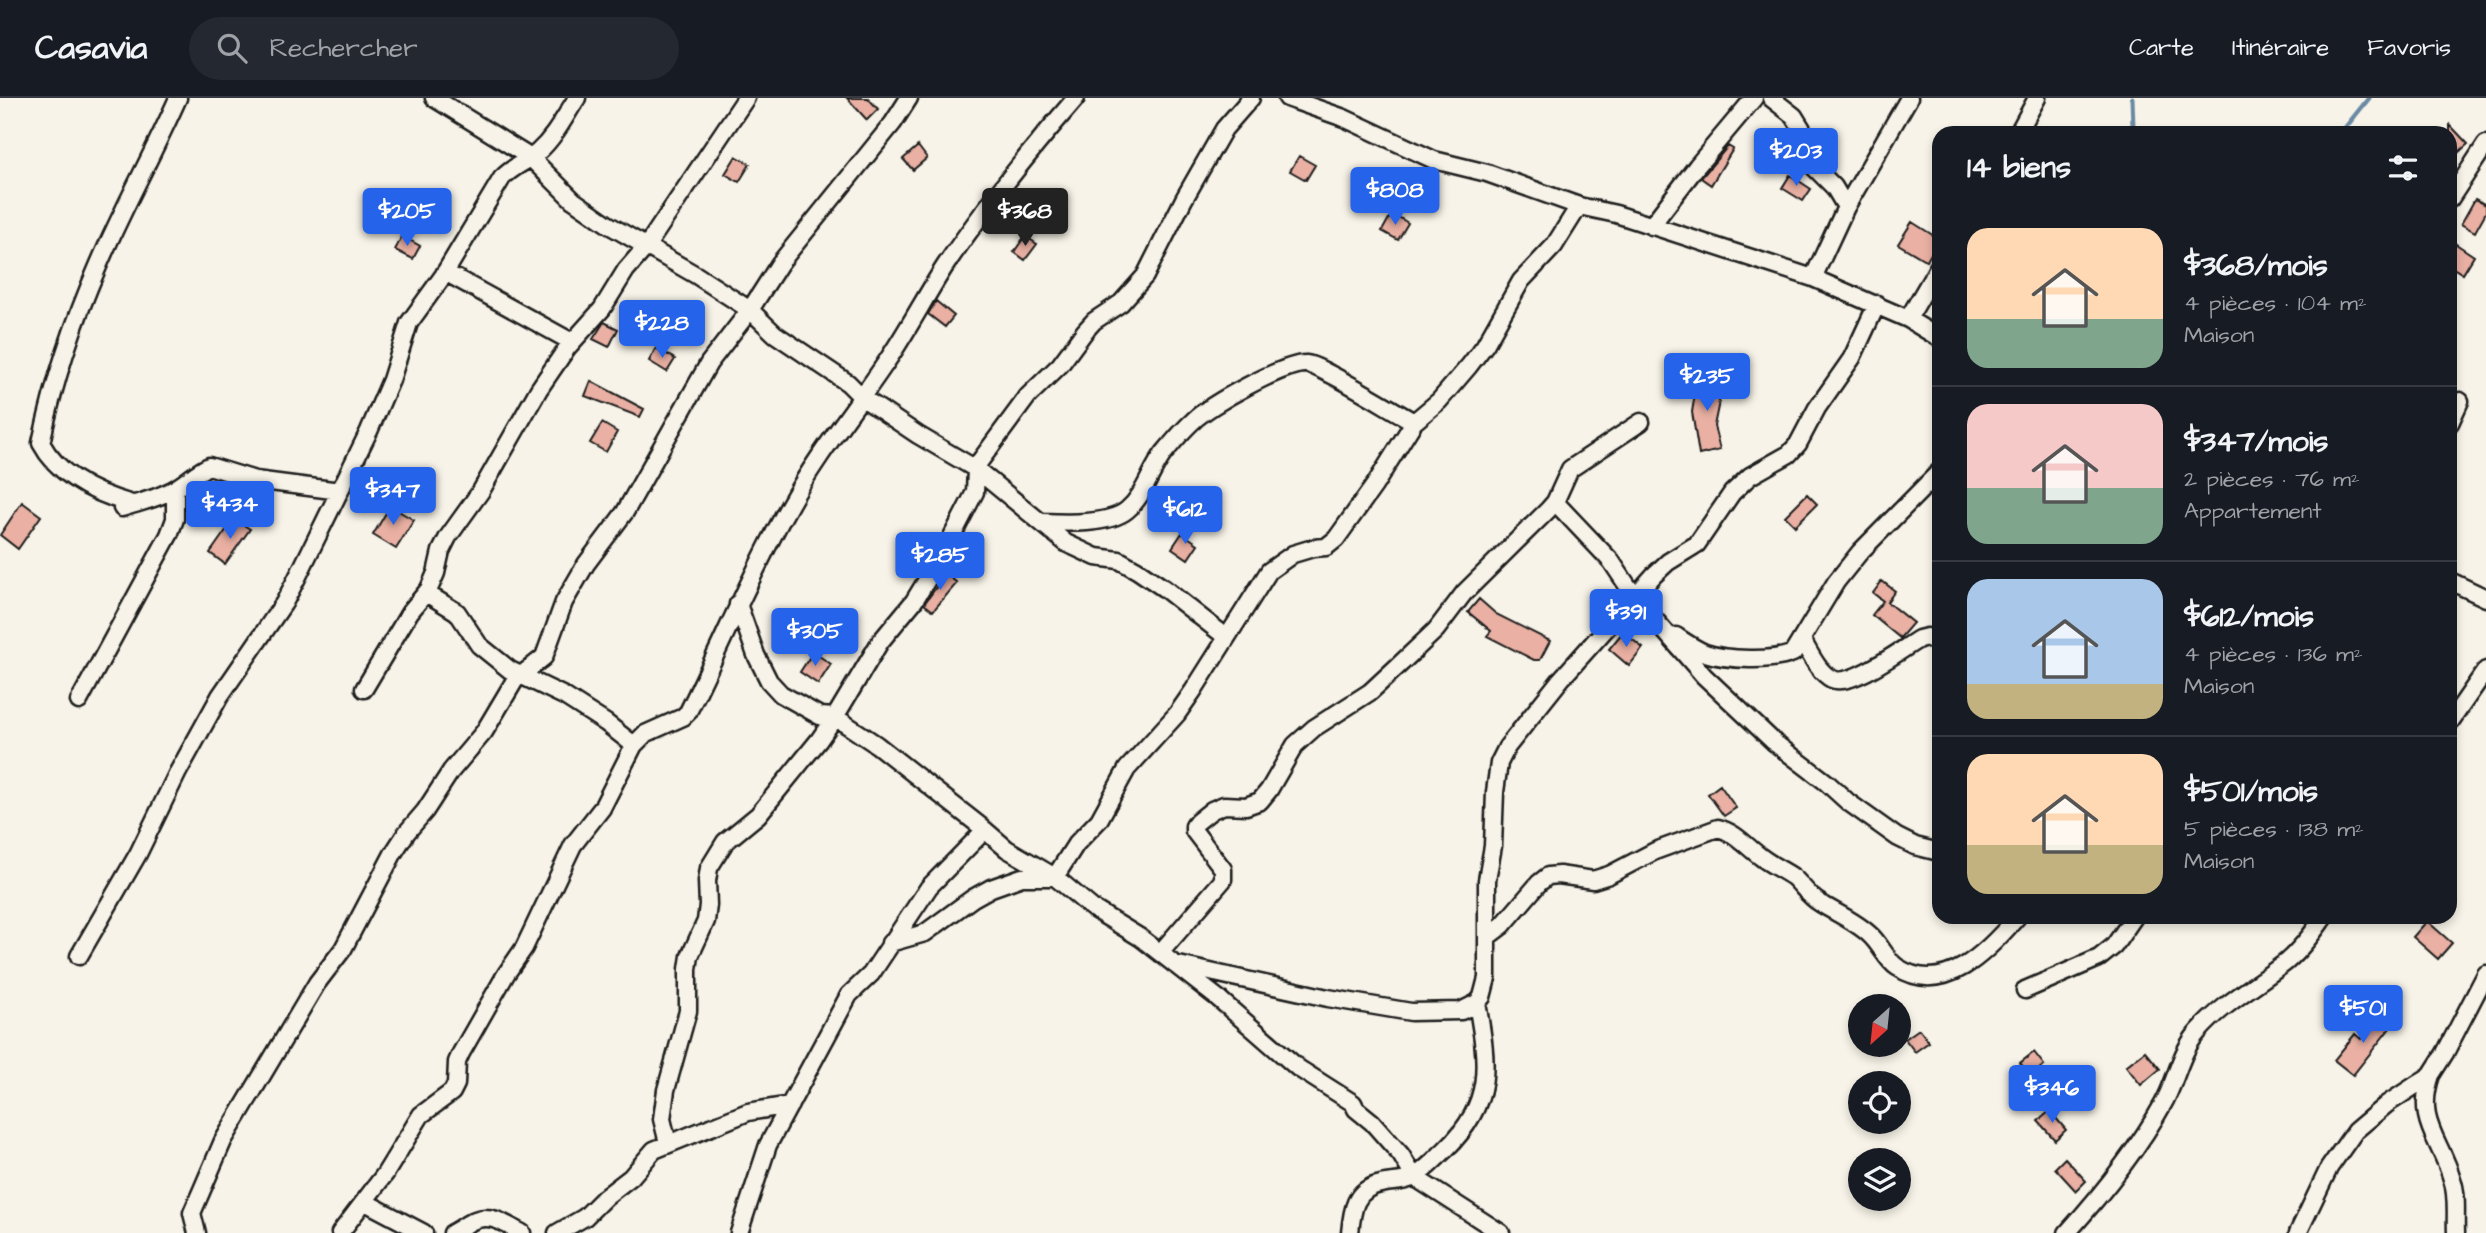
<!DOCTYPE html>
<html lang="fr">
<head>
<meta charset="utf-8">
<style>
  :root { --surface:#171b24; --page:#242831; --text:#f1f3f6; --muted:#9ea1a6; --line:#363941; --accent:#2563eb }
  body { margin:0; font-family:"Architects Daughter",sans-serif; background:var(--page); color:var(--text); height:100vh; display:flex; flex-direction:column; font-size:26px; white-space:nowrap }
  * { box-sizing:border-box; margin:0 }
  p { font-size:23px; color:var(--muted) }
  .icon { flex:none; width:38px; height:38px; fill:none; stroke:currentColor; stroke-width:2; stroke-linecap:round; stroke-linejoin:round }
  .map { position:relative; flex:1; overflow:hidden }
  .details { position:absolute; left:1932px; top:28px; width:525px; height:798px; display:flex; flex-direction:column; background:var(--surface); border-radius:21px; box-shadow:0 4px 10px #0003 }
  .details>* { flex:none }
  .needle { width:46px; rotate:207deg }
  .buttons { position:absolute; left:1848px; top:896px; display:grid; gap:14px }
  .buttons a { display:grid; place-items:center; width:63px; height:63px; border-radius:50%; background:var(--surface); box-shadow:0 4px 10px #0003; font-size:35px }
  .price { position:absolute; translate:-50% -60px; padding:0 16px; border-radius:7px; background:var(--accent); color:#fff; font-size:23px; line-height:46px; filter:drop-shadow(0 2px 4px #0008) }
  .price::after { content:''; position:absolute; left:50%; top:42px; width:21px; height:16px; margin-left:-10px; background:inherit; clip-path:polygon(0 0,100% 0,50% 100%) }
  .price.current { background:#222; color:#fff }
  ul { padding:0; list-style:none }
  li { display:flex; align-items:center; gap:21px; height:175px; padding:0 35px }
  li+li { border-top:2px solid var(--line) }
  li span { display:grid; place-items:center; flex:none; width:196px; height:140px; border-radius:21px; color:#555 }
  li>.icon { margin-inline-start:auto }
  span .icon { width:84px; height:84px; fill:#fffc; stroke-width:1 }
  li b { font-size:30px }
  h2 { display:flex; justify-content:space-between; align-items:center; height:84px; padding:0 35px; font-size:30px }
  header { display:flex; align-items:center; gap:42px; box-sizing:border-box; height:98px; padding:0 35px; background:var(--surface); border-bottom:2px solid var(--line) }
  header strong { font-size:33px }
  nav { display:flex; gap:38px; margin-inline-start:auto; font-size:24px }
  .search { width:490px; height:63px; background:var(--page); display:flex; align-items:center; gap:18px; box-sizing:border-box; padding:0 24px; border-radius:38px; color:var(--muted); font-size:26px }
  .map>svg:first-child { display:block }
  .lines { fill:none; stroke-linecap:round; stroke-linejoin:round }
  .stream { stroke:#6b8aa3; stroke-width:5 }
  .building { fill:#e9b0a3; stroke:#1c1c1c; stroke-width:2 }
  .street-casing { stroke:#1c1c1c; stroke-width:21 }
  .street { stroke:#f7f3e8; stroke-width:16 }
</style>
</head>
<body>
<header>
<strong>Casavia</strong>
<div class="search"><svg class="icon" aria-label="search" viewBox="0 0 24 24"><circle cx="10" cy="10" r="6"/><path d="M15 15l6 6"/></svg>Rechercher</div>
<nav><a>Carte</a><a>Itinéraire</a><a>Favoris</a></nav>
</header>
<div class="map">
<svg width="2486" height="1135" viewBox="0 0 2486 1135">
  <rect width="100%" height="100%" fill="#f7f3e8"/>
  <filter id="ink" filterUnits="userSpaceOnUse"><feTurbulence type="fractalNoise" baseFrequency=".0143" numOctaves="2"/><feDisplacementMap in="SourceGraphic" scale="14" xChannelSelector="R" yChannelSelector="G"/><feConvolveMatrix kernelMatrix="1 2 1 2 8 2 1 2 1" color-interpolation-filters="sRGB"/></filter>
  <g filter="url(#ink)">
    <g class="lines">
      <path class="stream" d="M2132,0L2133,29L2142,35
        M2341,35L2369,0"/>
    </g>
    <path class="building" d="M847,0H868L878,11L867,22Z
      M2450,27L2468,46L2450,62Z
      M918,48L927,60L913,72L903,61Z
      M1728,48L1733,51L1711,87L1701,80Z
      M736,58L750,66L739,84L725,76Z
      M1299,58L1315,67L1306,82L1290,73Z
      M1790,77L1811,91L1803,103L1782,90Z
      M2475,101L2486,107V114L2475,134L2461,126Z
      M1392,115L1408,125L1398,142L1382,133Z
      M1912,124L1939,141L1927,163L1898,146Z
      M402,138L420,148L413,161L395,152Z
      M1025,138L1037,146L1025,162L1014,154Z
      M2450,142L2474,158L2463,176L2450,168Z
      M936,203L954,218L945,229L928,216Z
      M604,224L618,231L609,249L593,241Z
      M656,250L675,261L667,274L649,263Z
      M1703,274L1721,279L1717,293L1721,294L1714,328L1720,352L1699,357L1692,314L1696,290H1699Z
      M591,283L644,311L640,319L585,298Z
      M602,325L617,334L606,354L590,345Z
      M1807,396L1817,406L1795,428L1785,418Z
      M22,404L41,418L18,451L0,437Z
      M390,408L414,422L396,451L373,437Z
      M234,421L250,431L225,466L210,455Z
      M1182,435L1198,446L1188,461L1172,450Z
      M946,476L957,485L933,513L924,506Z
      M1882,483L1895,493L1887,504L1913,525L1900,540L1872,517L1883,503L1873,495Z
      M1479,501L1496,516L1550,543L1540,562H1534L1487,538L1491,533L1468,514Z
      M1623,534L1643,550L1629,568L1609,551Z
      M813,554L831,566L818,586L800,574Z
      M1720,687L1736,710L1724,718L1708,696Z
      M2427,823L2452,845L2438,861L2413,839Z
      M2381,915L2394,925L2353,977L2334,962L2355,936L2361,941Z
      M1919,931L1929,944L1915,954L1905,941Z
      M2145,953L2160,971L2141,987L2126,968Z
      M2034,954L2044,967L2031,978L2020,965Z
      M2050,1013L2066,1032L2055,1042L2038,1023Z
      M2065,1060L2086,1083L2076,1093L2055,1070Z"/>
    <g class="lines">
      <g class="street-casing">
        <path id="street" d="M434,0L531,60L573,102L609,127L696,177L750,212L775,236L848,285L863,300L918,337L976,371L1066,445L1096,459L1119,462L1137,472L1165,491L1226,539
          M1287,0L1344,20L1434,62L1487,75L1579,108L1616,116L1813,180L1908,221L1939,240
          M1771,0L1794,18L1802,31L1805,57L1813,68L1834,89L1846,109
          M2018,35L2037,0
          M2450,101L2486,46
          M1651,128L1697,68L1754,0
          M445,174L572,244
          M1813,180L1846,109L1909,0
          M1908,221L1939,168
          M2450,325L2460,303
          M1555,404L1611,463L1635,499L1704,578L1775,645L1826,684L1848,704L1897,739L1915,748L1939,754
          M132,406C96,396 59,379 41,345C54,283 74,223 99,166C123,110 153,56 178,0
          M122,410C140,404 160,400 176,390C188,383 196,374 209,368L255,382L340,393
          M1043,424C1065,425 1109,427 1127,412C1145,397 1150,373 1164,355C1173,344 1183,332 1193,323C1209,307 1284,265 1306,266C1315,267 1323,273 1330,276C1359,291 1386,308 1414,324
          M2450,483L2486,500
          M426,495L457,514L479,547L510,572L564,598L606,625L634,647
          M738,506L756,557L769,583L781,596L820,618L835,619L877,647L979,727L1007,751L1055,779L1092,810L1141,840L1219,901L1298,970L1353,1005L1356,1011L1372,1024L1401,1057L1414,1079L1501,1135
          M1676,538C1685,544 1695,551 1705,555C1726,562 1773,564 1793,555L1836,484L1860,454L1939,374
          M1802,542C1810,555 1818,574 1832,581C1851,590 1902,551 1919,541L1927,539L1939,546
          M364,591L410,514L429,491L436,475L441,453L448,439L481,393L539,291L567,250L602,211L626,172L646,149L746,0
          M79,603L169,437L175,421V391
          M2450,624L2486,572
          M1487,839L1503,827L1539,785L1548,778L1559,777L1593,782L1609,777L1655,753L1718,730C1735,734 1747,749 1761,759C1771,767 1783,772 1793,779C1802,787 1809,799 1820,805C1836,815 1855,823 1869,836C1880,845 1886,862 1897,869C1944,900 1988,853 2017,819
          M890,845L925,835L973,800L991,790L1022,779H1055L1076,746L1099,722L1127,671L1177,616L1193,593L1269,473L1293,456L1313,450L1326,449L1336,441L1374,388L1414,324L1439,303L1469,268L1485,247L1521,183L1554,148L1579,108
          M1160,855L1223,782V771L1194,733V728L1197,724L1212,712L1224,707L1246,708L1260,703L1269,692L1295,647L1314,630L1370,594L1398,568L1436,532L1464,495L1548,412L1555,404L1570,371L1641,324
          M79,858L138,756L178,674L220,598L284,505L298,478L369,333L391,282L409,225L443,178L502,80C513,68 527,64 538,54C555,39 565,18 577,0
          M1174,866L1328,900L1411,914L1461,913L1477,905L1482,899L1487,880V782L1493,748L1495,694L1499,665L1507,649L1561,581L1654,477L1668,464L1697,446L1732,395L1750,378L1789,356L1798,346L1817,310L1852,260L1877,206
          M2025,892L2099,860L2114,848L2134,819
          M2431,977C2415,1024 2440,1040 2452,1081C2458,1098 2455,1117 2456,1135
          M668,1045L662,1021L666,992L688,913V871L690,858L706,823L708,807L707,783L709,770L725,744L758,717L819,642L835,619L880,544L914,503L944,454L975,394L976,371L980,363L1028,298L1060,267L1085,233L1094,223L1121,205L1145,178L1184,101L1224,31L1251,0
          M365,1104L424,1135
          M197,1135L192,1115L223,1043L317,885L343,851L394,754L407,734L425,713L451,673L484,634L515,582L544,559L564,504L586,466L625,414L709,265L750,212L780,165L893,25L909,0
          M340,1135L385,1076L421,1017L452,994L456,986L457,964L461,955L506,876L524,850L573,747L602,710L634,647L645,636L683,619L688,614C722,546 751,475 789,408C817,357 854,312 887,263C908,232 925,199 945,168C984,110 1030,53 1076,0
          M452,1135C461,1131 469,1123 478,1121C494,1116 509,1129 522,1135
          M557,1135L585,1119L605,1099L631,1079L654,1052L748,1014L790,1007
          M739,1135L768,1047L849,897L871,876L929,789L985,732
          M1350,1135C1352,1113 1354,1091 1381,1086C1392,1083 1401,1085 1412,1080C1424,1074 1435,1061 1445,1052C1494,1004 1488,967 1477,905
          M2067,1135C2102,1096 2137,1053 2163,1006C2176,984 2180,954 2198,934C2222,906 2257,887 2286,864C2301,851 2313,835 2324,819
          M2298,1135L2329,1070L2355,1033L2387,1006L2431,977L2445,955L2486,876"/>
      </g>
      <use href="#street" class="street"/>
    </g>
  </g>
</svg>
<div class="buttons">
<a><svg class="needle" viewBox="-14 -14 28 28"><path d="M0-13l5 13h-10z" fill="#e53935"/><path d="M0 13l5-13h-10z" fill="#9ea1a6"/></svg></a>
<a><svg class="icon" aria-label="locate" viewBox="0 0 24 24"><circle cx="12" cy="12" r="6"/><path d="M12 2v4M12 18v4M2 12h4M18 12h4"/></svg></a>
<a><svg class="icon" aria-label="layers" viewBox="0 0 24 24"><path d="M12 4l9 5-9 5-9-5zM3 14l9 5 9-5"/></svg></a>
</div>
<b class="price" style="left:1796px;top:90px">$203</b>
<b class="price" style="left:1395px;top:129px">$808</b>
<b class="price" style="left:407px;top:150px">$205</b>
<b class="price current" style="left:1025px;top:150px">$368</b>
<b class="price" style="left:662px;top:262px">$228</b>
<b class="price" style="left:1707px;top:315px">$235</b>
<b class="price" style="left:393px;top:429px">$347</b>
<b class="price" style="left:230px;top:443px">$434</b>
<b class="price" style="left:1185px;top:448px">$612</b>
<b class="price" style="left:940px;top:494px">$285</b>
<b class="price" style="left:1626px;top:551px">$391</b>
<b class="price" style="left:815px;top:570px">$305</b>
<b class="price" style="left:2363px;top:947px">$501</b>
<b class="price" style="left:2052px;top:1027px">$346</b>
<section class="details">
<h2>14 biens<svg class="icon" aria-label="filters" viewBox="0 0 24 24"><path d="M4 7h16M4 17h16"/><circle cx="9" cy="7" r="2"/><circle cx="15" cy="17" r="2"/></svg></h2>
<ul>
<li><span style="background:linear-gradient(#ffd9b3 65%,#7fa58c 0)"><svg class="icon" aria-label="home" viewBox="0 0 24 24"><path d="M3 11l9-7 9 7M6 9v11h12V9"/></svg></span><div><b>$368/mois</b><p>4 pièces · 104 m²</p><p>Maison</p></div></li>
<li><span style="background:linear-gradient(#f6c9c9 60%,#7fa58c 0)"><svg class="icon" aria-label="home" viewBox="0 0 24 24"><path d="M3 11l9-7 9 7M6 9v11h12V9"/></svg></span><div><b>$347/mois</b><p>2 pièces · 76 m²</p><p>Appartement</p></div></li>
<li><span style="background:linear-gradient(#a9c7e8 75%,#c2b280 0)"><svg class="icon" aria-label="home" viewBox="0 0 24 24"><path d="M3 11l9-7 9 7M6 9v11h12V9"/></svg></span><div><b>$612/mois</b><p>4 pièces · 136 m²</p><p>Maison</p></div></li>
<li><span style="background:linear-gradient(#ffd9b3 65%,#c2b280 0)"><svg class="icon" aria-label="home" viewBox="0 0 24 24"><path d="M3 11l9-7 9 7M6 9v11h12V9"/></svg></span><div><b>$501/mois</b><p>5 pièces · 138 m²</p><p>Maison</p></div></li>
</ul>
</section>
</div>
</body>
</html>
